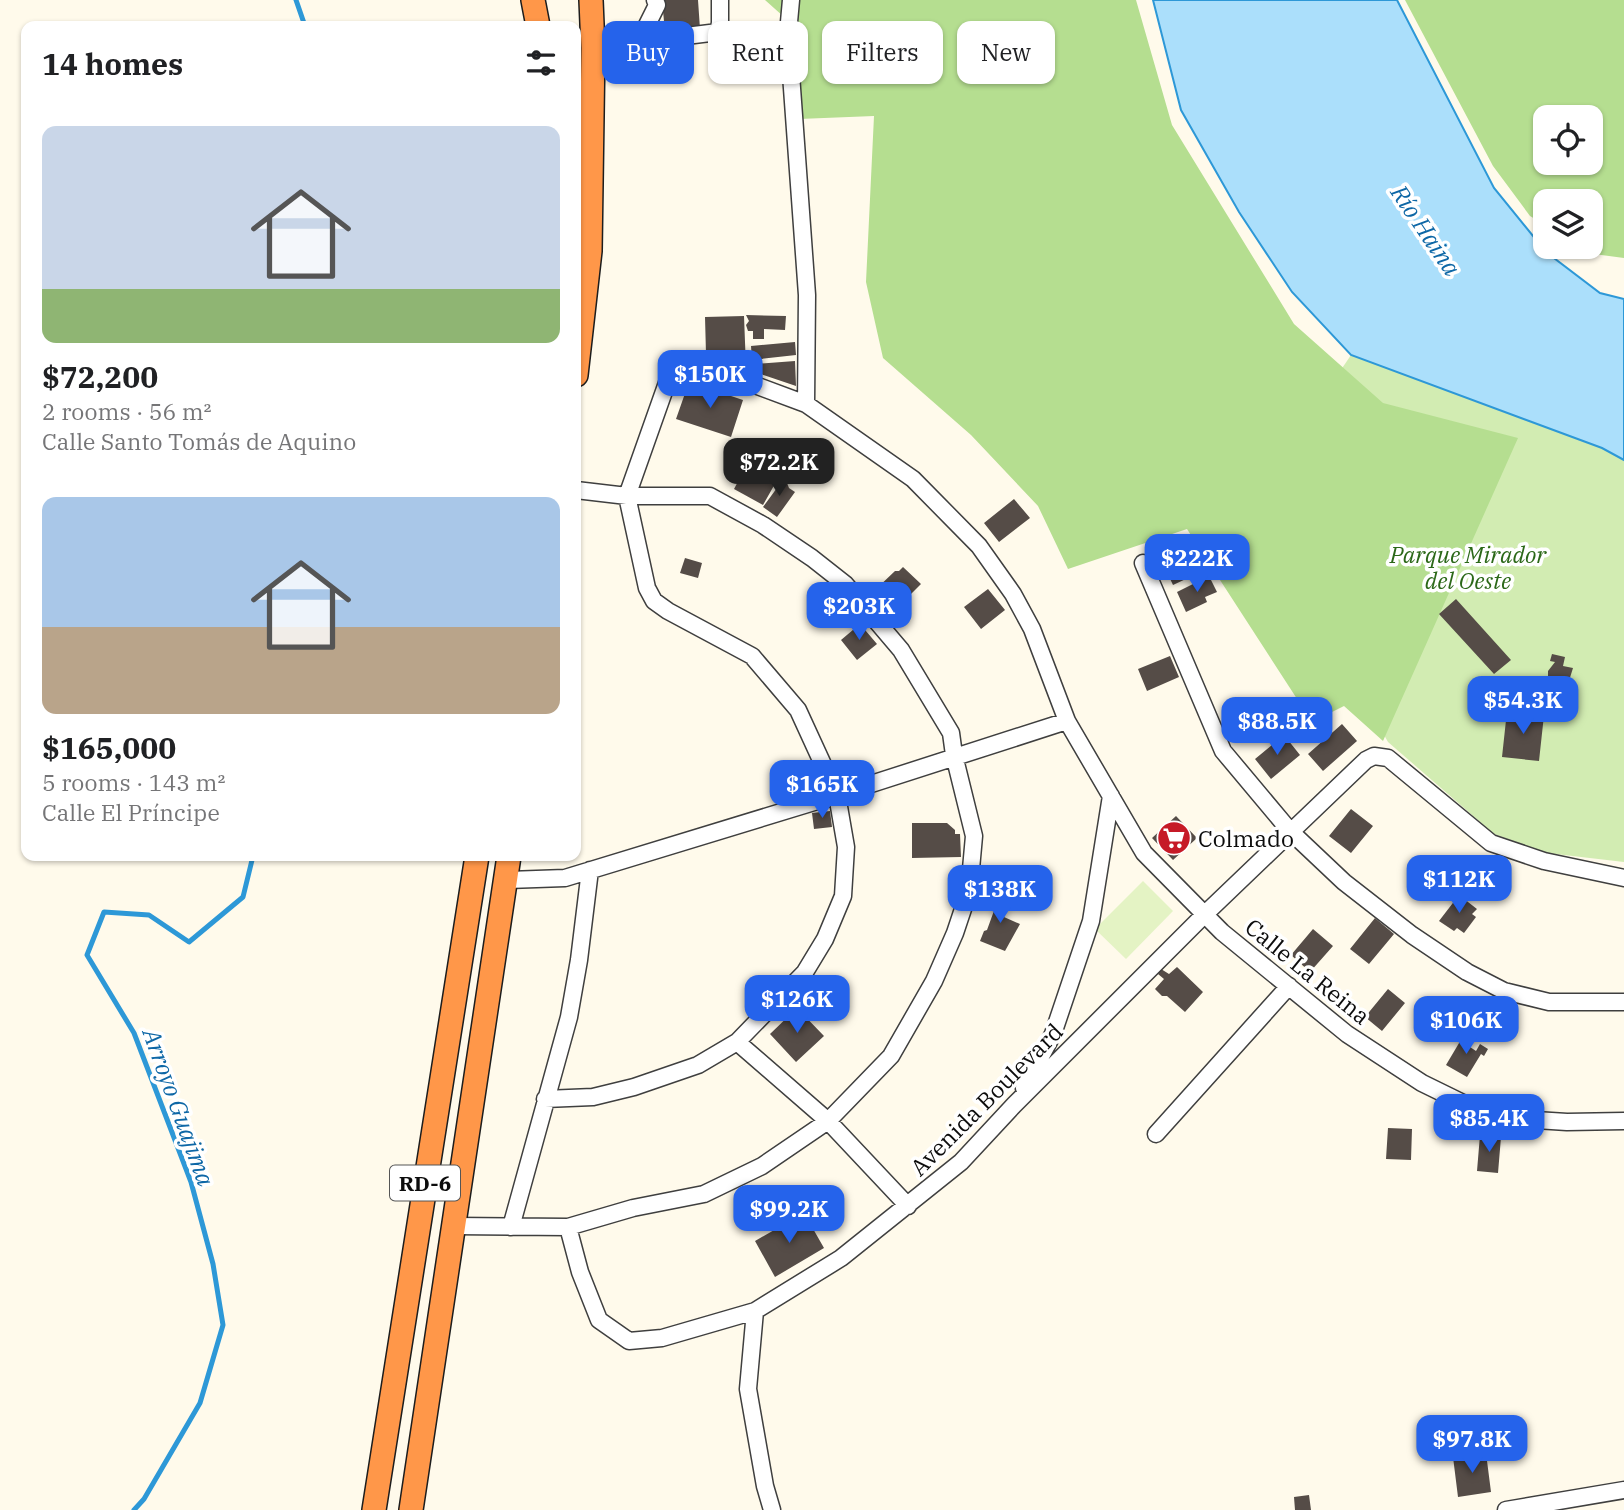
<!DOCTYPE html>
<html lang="en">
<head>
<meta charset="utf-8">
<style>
  :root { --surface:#fff; --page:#f2f2f2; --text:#202124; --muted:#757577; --accent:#2563eb }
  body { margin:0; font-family:"IBM Plex Serif",serif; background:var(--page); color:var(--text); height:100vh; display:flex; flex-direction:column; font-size:26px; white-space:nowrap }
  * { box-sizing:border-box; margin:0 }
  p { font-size:23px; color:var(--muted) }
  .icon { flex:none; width:38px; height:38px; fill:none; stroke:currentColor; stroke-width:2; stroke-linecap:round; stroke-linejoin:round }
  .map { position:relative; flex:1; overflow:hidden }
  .panel { position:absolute; left:21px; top:21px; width:560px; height:840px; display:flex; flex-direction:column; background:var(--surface); border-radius:14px; box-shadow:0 2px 5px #0004 }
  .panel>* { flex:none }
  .guide { position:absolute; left:602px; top:21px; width:665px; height:63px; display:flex; gap:14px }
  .fabs { position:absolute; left:1533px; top:105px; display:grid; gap:14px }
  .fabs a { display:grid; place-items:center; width:70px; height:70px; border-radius:14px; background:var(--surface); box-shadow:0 2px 5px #0004; font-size:35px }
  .price { position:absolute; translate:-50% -60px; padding:0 16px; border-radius:14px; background:var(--accent); color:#fff; font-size:23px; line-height:46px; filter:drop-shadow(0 2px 4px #0008) }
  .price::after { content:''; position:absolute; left:50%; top:42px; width:21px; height:16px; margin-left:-10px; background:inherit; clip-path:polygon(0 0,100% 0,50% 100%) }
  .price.selected { background:#222; color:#fff }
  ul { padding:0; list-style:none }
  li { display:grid; align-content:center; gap:14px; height:371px; padding:0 21px }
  li span { display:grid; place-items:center; height:217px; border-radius:14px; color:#555 }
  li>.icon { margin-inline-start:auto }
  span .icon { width:126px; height:126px; fill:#fffc; stroke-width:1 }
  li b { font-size:30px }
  h2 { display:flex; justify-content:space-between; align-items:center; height:84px; padding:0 21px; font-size:30px }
  .pill { padding:0 24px; border-radius:14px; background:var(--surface); box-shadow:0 2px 5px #0004; font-size:24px; line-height:63px }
  .pill.selected { background:var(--accent); color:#fff }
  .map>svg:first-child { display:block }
  .green { fill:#d2ecb2 }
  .forest { fill:#b5de90; fill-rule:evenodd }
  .pitch { fill:#e4f3c4 }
  .water { fill:#abdffb; stroke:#2d98d7; stroke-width:2 }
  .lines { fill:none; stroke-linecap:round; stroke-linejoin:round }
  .stream { stroke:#2d98d7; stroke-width:5 }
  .building { fill:#554c47 }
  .minor-casing { stroke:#3f3f3f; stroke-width:19 }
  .highway-casing { stroke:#1d1d1d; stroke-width:26 }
  .minor { stroke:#fff; stroke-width:16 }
  .highway { stroke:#ff9749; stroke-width:23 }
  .labels { text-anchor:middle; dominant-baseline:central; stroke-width:7; stroke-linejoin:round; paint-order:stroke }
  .shield { fill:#fff; stroke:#555; stroke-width:2 }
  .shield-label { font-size:21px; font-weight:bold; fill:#0c0c0c }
  .park-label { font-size:23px; font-style:italic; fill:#2b6818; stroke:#fff }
  .poi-label { font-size:23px; fill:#0c0c0c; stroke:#fff; text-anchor:start }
  .street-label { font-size:23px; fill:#0c0c0c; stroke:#fff }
  .water-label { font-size:24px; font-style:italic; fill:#0d67a6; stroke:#fff }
</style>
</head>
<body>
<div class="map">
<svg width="1624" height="1510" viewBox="0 0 1624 1510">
  <rect width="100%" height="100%" fill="#fffaeb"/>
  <path class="green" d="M1351,355L1602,448L1624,460V862L1547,853L1494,834L1388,742L1252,502Z"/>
  <path class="forest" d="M765,0H1136L1172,125L1294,324L1383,403L1518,438L1383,741L1344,706L1312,722L1187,529L1068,569L1038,506L971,435L883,358L866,282L874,116L799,119L793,25Z
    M1405,0H1624V258L1594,254L1582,247H1591V201H1545V225L1530,216L1493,166ZM1545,117H1591V163H1545Z"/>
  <path class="pitch" d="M1143,881L1173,911L1126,959L1095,929Z"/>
  <path class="water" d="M1153,0H1397L1494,188L1546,252L1600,293L1624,299V460L1602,448L1351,355L1292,292L1239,212L1181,110Z"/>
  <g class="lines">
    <path class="stream" d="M296,0L305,26
      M134,1510L144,1499L200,1403L223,1325L213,1264L191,1182L134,1033L87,955L104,912L149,915L189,942L243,897L253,856"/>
  </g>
  <path class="building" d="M662,0H698L700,29L665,32Z
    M746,315L786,316L785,330L764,329V339H753V331H748L746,325L749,321Z
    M744,316L746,368L706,354L705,317Z
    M795,342L796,355L752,360L751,346Z
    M795,361L796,386L752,371L755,364Z
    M689,382L743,400L731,437L676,419Z
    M755,450L785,466L763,505L734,489Z
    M785,477L789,480L787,483L789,488L795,492L777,517L763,507Z
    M1014,499L1030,518L999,542L984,523Z
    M1187,556L1189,560L1196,557L1203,571L1173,585L1164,566Z
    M685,558L702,563L698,578L680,573Z
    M903,567L921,584L891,614L883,607L886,599L882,596L878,600L876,598L878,596L874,591L895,571H899Z
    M1209,576L1217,592L1205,597L1207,602L1186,612L1177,592Z
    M988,589L1005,610L981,629L964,607Z
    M1456,599L1511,660L1494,674L1439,614Z
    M860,624L877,644L857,660L841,640Z
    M1552,654L1565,657L1563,666L1573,668L1568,684L1548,678V671L1555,662L1550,661Z
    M1170,656L1179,677L1147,691L1138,669Z
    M1507,711L1544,715L1539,761L1502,757Z
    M1342,724L1357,741L1323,771L1308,754Z
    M1284,735L1300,755L1271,779L1255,759Z
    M1351,809L1373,826L1351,853L1329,836Z
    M830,811L832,827L814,829L812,813Z
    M1176,816L1197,838L1173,860L1152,838Z
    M912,823H947L955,830V834H960L961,857L912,858Z
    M993,892L1011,901L1004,917L1020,924L1005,951L980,941L984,931L987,930L995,908L988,906Z
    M1459,895L1477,909L1472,914L1476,917L1464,933L1457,928L1454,931L1439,921Z
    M1375,918L1394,934L1369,964L1350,949Z
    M1313,929L1333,946L1310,972L1291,955Z
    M1177,967L1203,992L1185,1012L1167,996H1162L1155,989L1164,979L1158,974L1161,969L1169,974Z
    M1388,989L1405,1003L1382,1031L1365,1017Z
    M1479,996L1495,1005L1485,1023L1468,1014Z
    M797,1008L824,1036L796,1062L770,1034Z
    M1465,1033L1474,1039L1470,1047L1476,1051L1480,1044L1488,1049L1484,1056L1481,1054L1467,1077L1446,1065Z
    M1388,1128L1412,1129L1411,1160L1386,1159Z
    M1480,1135L1501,1137L1498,1173L1477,1171Z
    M804,1213L824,1248L775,1277L755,1241Z
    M1486,1453L1491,1492L1458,1497L1453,1457Z
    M1309,1495L1311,1510H1295L1294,1497Z"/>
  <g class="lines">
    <g class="minor-casing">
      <path id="minor" d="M791,0L788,33L807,295L806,404
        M718,32L788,33
        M622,44L718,32L720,23V0
        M593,48L622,44L645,29L657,5L655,0
        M1143,563L1223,751L1290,831L1344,882L1412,935L1467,972L1504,991L1549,1002H1624
        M506,880L565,878L837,795L1067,721
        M737,1042L828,1121L908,1206
        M1024,1088L1053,1034L1091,921L1111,796
        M545,1099L593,1097L634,1087L698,1065L737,1042L805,972L825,939L843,896L846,847L837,795L798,710L752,656L668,611L654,601L647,588L627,496L673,366L678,362L688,360L806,404L913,479L979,546L1013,594L1032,629L1067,721L1144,853L1222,932L1347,1034L1422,1083L1471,1107L1520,1119L1567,1122L1624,1121
        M1156,1134L1289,986
        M454,1226L568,1227L633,1208L704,1194L762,1166L828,1121L891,1056L934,981L955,933L969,891L974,836L954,755L951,733L901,650L845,584L812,558L763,525L710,496H627L576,490
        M511,1227L569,1017L579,960L590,870
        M568,1227L580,1272L599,1320L629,1341L662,1338L755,1311
        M772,1510L765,1486L748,1389L755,1311L841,1258L961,1162L1014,1105L1204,915L1366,760L1374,756L1388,758L1491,843L1544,861L1624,878
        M1506,1510L1624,1490"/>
    </g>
    <g class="highway-casing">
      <path id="highway" d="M533,0L538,26
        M576,375L590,251L593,48L591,0
        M374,1510L477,856
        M411,1510L509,856"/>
    </g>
    <use href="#minor" class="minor"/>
    <use href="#highway" class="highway"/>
  </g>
  <defs>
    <g id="supermarket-disc" transform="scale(1.75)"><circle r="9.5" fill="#c61a27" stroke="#fff"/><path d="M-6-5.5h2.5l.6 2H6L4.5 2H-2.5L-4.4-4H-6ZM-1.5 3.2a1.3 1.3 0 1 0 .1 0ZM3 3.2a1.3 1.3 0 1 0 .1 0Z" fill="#fff"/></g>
  </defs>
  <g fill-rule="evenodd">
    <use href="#supermarket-disc" x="1174" y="838"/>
  </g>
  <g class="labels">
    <rect class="shield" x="390" y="1165.5" width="70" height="35" rx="5"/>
    <g class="shield-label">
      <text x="425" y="1183">RD-6</text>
    </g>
    <g class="park-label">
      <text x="1468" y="554">Parque Mirador<tspan x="1468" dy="26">del Oeste</tspan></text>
    </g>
    <g class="poi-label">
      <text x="1198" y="838">Colmado</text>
    </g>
    <g class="street-label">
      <text transform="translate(1308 971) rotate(39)">Calle La Reina</text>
      <text transform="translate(986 1099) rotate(-45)">Avenida Boulevard</text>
    </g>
    <g class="water-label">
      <text transform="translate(1426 230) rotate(56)">Río Haina</text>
      <text transform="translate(179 1107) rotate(70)">Arroyo Guajima</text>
    </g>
  </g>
</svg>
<div class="fabs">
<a><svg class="icon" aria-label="locate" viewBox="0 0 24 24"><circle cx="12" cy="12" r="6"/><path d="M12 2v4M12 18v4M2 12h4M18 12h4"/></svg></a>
<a><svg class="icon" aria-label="layers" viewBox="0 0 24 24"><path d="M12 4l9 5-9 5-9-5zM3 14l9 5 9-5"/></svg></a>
</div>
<b class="price" style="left:710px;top:410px">$150K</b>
<b class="price selected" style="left:779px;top:498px">$72.2K</b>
<b class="price" style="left:1197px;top:594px">$222K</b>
<b class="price" style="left:859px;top:642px">$203K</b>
<b class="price" style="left:1523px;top:736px">$54.3K</b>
<b class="price" style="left:1277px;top:757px">$88.5K</b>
<b class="price" style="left:822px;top:820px">$165K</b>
<b class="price" style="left:1459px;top:915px">$112K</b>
<b class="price" style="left:1000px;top:925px">$138K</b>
<b class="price" style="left:797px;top:1035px">$126K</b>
<b class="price" style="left:1466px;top:1056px">$106K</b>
<b class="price" style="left:1489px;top:1154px">$85.4K</b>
<b class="price" style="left:789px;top:1245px">$99.2K</b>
<b class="price" style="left:1472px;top:1475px">$97.8K</b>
<div class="guide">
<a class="pill selected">Buy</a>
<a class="pill">Rent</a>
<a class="pill">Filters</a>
<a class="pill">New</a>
</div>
<section class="panel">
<h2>14 homes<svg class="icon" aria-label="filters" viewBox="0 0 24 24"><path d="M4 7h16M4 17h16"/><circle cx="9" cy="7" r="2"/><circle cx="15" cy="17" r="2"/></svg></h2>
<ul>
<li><span style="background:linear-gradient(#c9d6e8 75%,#8fb573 0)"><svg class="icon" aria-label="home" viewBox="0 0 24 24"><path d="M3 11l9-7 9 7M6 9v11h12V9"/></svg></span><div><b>$72,200</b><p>2 rooms · 56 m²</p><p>Calle Santo Tomás de Aquino</p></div></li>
<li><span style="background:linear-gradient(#a9c7e8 60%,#b9a48a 0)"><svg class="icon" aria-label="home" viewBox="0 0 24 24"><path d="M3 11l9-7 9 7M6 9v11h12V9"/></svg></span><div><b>$165,000</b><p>5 rooms · 143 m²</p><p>Calle El Príncipe</p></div></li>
</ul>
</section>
</div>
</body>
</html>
